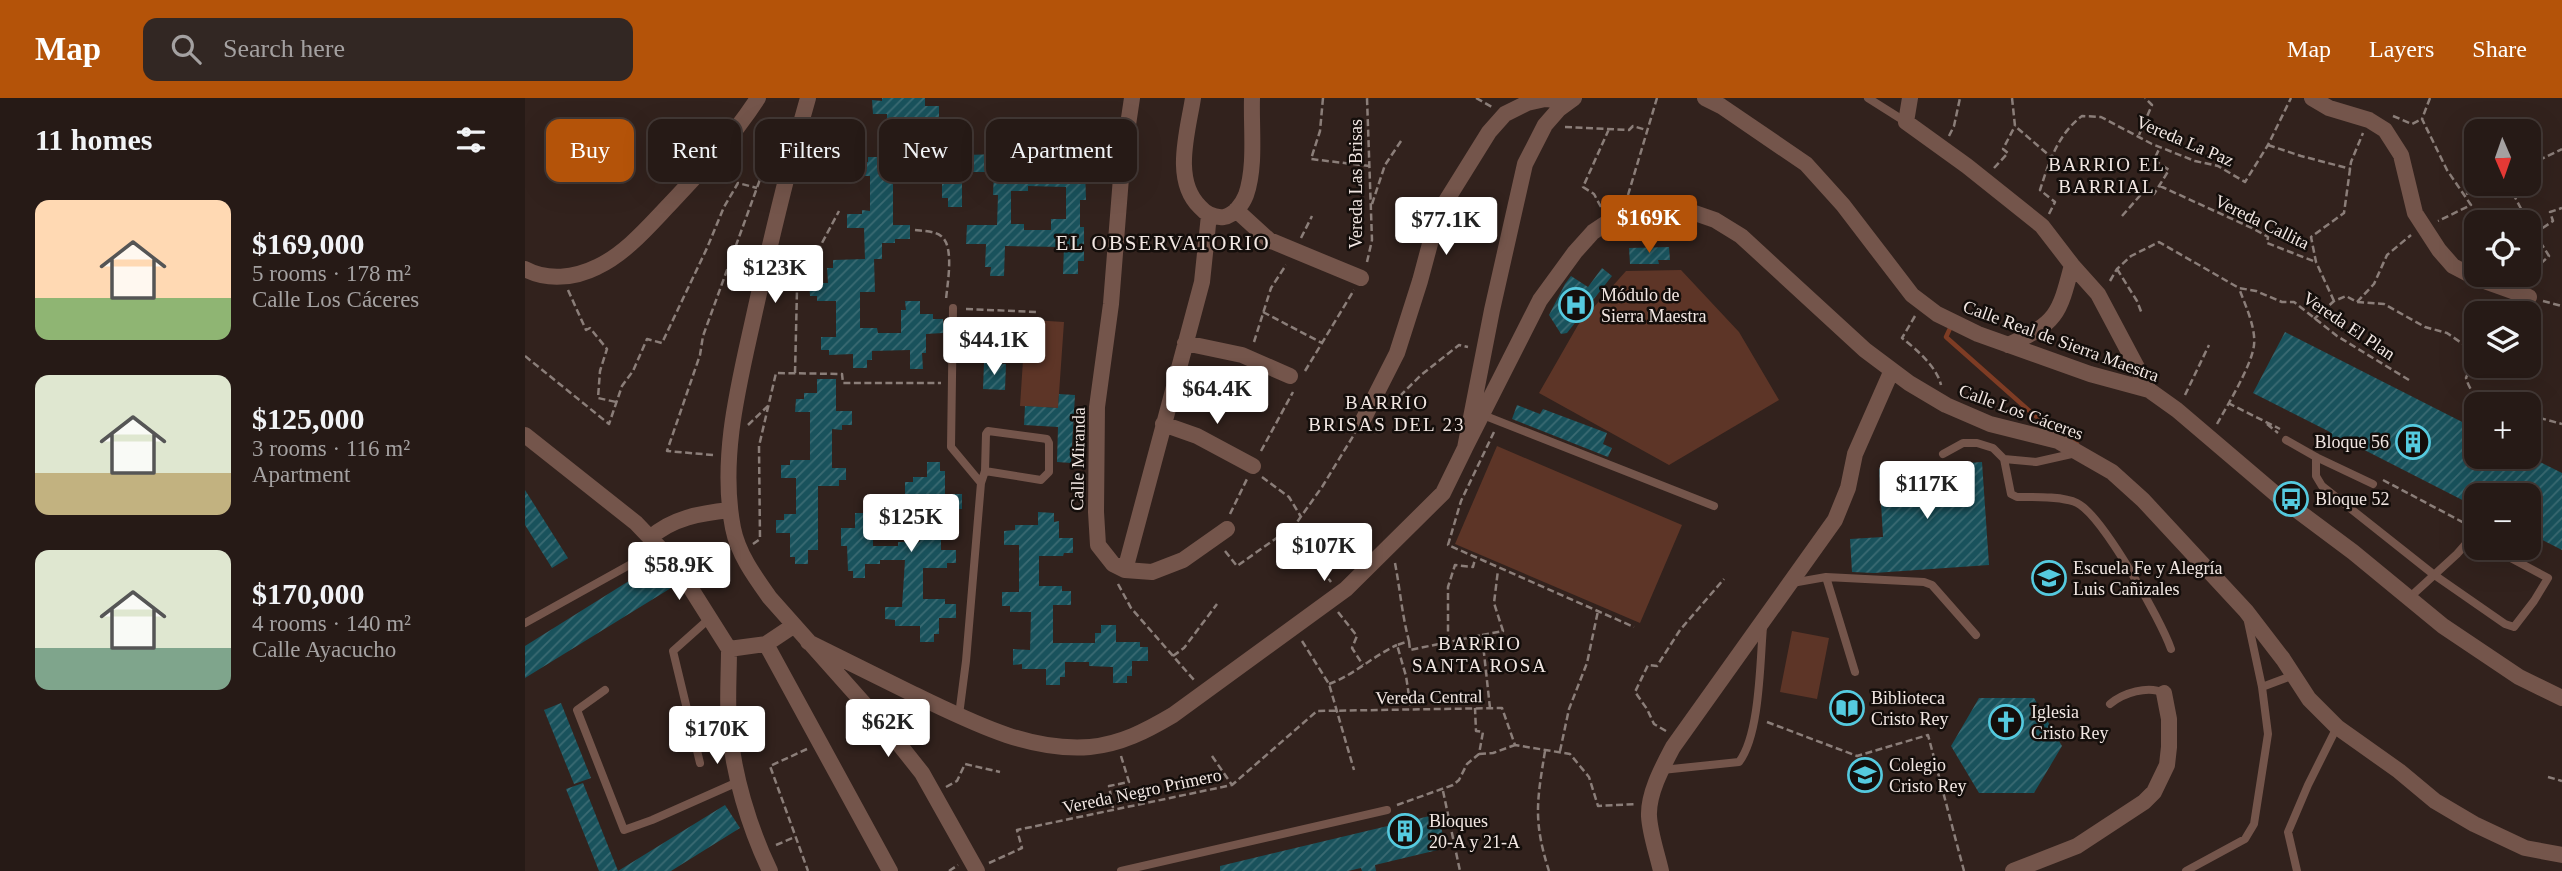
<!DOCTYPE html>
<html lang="en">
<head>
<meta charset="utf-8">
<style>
  :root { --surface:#261a16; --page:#322723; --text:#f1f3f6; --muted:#a4a1a1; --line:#423835; --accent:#b45309 }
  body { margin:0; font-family:"Times New Roman",serif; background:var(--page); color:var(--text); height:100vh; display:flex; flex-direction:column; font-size:26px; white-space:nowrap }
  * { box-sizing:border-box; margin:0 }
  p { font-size:23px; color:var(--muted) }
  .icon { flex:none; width:38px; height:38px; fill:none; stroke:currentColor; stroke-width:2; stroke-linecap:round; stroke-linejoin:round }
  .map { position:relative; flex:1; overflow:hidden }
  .side { display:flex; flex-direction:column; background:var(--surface); width:525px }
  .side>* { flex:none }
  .banner { position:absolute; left:21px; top:21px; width:665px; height:63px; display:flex; gap:14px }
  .needle { width:46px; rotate:178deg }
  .tools { position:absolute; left:1939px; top:21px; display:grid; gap:14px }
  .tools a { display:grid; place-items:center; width:77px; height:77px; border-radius:14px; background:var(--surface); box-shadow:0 7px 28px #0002,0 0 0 2px var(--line); font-size:35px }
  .price { position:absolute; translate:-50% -60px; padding:0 16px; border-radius:7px; background:#fff; color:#222; font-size:23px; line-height:46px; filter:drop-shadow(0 2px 4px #0008) }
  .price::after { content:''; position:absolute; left:50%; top:42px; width:21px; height:16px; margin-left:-10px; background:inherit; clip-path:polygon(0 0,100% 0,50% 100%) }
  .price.active { background:var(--accent); color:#fff }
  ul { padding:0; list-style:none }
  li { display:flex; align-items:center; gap:21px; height:175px; padding:0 35px }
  li span { display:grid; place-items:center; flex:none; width:196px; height:140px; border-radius:14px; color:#555 }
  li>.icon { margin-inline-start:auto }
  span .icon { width:84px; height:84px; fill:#fffc; stroke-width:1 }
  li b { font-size:30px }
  h2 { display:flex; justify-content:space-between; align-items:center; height:84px; padding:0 35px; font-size:30px }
  .tag { padding:0 24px; border-radius:14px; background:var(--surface); box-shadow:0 7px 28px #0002,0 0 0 2px var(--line); font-size:24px; line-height:63px }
  .tag.active { background:var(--accent); color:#fff }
  header { display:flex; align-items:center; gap:42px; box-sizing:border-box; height:98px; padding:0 35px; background:var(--accent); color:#fff }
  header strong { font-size:33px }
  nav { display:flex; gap:38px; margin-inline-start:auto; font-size:24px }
  .search { width:490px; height:63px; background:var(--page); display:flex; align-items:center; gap:18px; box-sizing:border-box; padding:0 24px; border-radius:14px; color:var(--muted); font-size:26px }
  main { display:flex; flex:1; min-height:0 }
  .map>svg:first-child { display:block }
  .green { fill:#5d3527 }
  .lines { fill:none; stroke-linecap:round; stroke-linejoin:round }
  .stream { stroke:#7e3c24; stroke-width:4.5 }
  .building { fill:url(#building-hatch); fill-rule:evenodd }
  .path { stroke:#8b7e79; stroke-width:2.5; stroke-dasharray:7 3.5; stroke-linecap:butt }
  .lane { stroke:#74554b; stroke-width:8 }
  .street { stroke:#74554b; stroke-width:16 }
  .labels { text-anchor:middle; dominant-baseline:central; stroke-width:5; stroke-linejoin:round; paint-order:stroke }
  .street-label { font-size:18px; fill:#f2e7e3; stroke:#140e0b }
  .poi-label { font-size:18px; fill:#f2e7e3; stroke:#140e0b; text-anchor:start }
  .neighbourhood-label { font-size:19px; letter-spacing:2px; fill:#f2e7e3; stroke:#140e0b }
  .quarter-label { font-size:21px; letter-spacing:2px; fill:#f2e7e3; stroke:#140e0b }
</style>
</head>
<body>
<header>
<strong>Map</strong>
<div class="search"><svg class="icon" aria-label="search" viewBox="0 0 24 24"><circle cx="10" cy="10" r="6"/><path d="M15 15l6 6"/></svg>Search here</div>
<nav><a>Map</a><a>Layers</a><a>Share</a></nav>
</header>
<main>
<section class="side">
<h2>11 homes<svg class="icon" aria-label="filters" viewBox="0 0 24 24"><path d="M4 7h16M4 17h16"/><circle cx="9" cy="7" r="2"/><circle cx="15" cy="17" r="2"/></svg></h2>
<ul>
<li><span style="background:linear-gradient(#ffd9b3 70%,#8fb573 0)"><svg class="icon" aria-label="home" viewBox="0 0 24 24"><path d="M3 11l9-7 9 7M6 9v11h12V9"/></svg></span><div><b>$169,000</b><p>5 rooms · 178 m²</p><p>Calle Los Cáceres</p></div></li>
<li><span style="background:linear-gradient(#dfe7d0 70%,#c2b280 0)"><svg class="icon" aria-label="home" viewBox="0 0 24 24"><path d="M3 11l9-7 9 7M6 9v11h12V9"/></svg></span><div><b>$125,000</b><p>3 rooms · 116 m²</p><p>Apartment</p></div></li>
<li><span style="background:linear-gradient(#dfe7d0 70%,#7fa58c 0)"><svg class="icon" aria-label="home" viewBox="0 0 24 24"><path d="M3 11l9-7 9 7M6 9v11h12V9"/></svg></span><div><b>$170,000</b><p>4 rooms · 140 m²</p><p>Calle Ayacucho</p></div></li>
</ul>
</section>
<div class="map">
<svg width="2037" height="773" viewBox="0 0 2037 773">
  <defs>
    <pattern id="building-hatch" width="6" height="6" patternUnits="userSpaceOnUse" patternTransform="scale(1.75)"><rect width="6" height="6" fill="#19525c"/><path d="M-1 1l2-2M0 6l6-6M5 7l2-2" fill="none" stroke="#3b6b73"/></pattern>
  </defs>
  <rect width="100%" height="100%" fill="#32221d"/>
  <path class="green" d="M1156,172L1214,234L1254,302L1144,367L1014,295L1053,227L1101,173Z
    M462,219L539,224L533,310L495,308L498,262L460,259Z
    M972,348L1157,427L1115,525L930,446Z
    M1267,533L1304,540L1292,601L1255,594Z"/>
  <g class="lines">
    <path class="stream" d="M1427,226L1421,239L1509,317L1552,346"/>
  </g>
  <path class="building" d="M357,0H400V8H414V21H404V25H380V53H383V68H409V63H424L423,50H438V57L478,56V42H492V52H497L496,75H520V71H542V54H558V70H560L561,102H555V129H559V163H553V176H538L539,149L480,148L479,178H465L466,169H460L461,146H441L442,127H472L473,97H468L469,74H437V109H423V100H417V80H387L388,85H368V127H385V141H370V145H357V161H349L350,194H335V230H352L353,235H376V212H381L380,203H395V216H408V221H418V235L401,236V255H397L398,271H385V252L347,253V262H342V270H328V256L304,257V252H296V239H311V203H292V198H285L284,185H303L302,170H308V162L340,161L339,130H322V116H337V112L345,113V78H329V64H343V59H365V27H362V16H348L347,2L357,3ZM503,88L541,89V121H526V132H499V126H486V93H503Z
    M1144,149L1145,162H1133L1134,166H1105L1104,150Z
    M1077,170L1087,178L1042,235L1036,236L1024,217L1040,186L1046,178L1063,189Z
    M1760,234L1951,331V359H2005L2037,375V452L2004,435V397H1951V409L1816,340L1813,346L1802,341L1805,334L1728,295Z
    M459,265L481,266L480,292L458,291Z
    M292,281H311V313H327V327H317V332L307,331V370H321V382H314V388H293V452H283V466H270V459H265V435H251V422H259V416H271V380H256V367H265V362H285V314H270L271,301H279V295H292Z
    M534,296L550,297L546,365L532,364L533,329L499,327L500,308L533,310Z
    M992,307L1015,316L1018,311L1082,335L1078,346L1087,350L1083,359L987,321Z
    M402,364H415V373H420V396H437V411H427V415H412V438H416V452H431V465H422V470H398V501H420V506H431V520H414V536H409V544H395V528H370V522L360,521V509H377L380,462H355V466H340V480H328V473H323L322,448H316V430H330V415H343V424H348V448H373V444H395L394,398H380V384H388V379H402Z
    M1457,364L1464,467L1349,475L1327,474L1325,441L1358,439L1354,371Z
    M0,392L43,460L27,470L0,427Z
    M513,414L529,415V424L534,423V440H548V455H539L538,458H514V488H537V493H546V507H528V545H570V535H576V527H591V544H615V549H623V563H607V578H602V585H588V569L564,568V564H540V579H535V587H521V571H497V566L488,567V551L505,552L506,514H485V508H477V494H494V447H479V433L490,432V427H513Z
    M131,466L146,490L0,580V548Z
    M1454,600H1509L1537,648L1509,695H1454L1426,648Z
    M36,605L66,680L49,686L19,612Z
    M58,685L93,773L200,707L215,730L146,773H74L41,691Z
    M913,716L921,750L850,767L851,773H837L836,770L823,773H695V768Z"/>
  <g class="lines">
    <path class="path" d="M798,0L795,33L786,61L844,68
      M951,0L967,9
      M1487,0L1490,28L1526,59
      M1905,0L1897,21L1922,72L1946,107L1913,123
      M1868,18L1887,26L1897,21
      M1040,29L1104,32L1108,28L1121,32
      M1969,31L1971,33
      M1614,37L1627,7L1620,0
      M1424,38L1429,28L1435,0
      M1743,47L1776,58L1826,71
      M2004,67L2037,51
      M1469,70L1483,55L1478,51L1490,28
      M1983,86L2003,124
      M1635,88L1729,131L1743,139L1742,145L1791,164
      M1941,96L1964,86
      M1103,97L1132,0
      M847,106L860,67L878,40
      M1076,109L1069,96L1058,89L1084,31
      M1524,116L1530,104L1515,92C1524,64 1533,36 1557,18L1576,19L1627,46L1670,63L1693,68L1720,84L1743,47L1766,0
      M1597,118L1620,92L1629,96L1644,72L1629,62L1635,49
      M2004,126L2024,158L2011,170L2004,182
      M390,132C398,133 410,133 416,138C430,148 422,187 421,202
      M2009,136L2028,123L2025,114L2037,110
      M776,140L787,118
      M842,164L847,142L842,0
      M1592,171L1612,203L1617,216
      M1585,183L1592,171L1606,158L1634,144L1714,190L1731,193L1757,204H1769L1812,238L1884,282
      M43,192L61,232L65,230L82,251L75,273L73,300L91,304
      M1809,203L1791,164L1786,139L1819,115L1826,64L1838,35
      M2018,203L2037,208
      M1832,204L1849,186L1862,157L1886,137
      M441,211L512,214
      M738,214L797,245
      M1390,218L1377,240C1391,251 1412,269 1416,287
      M1789,221L1809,203L1821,198L1832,204L1859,206L1900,229L1922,235L1951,255
      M729,244L746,190L761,167
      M1951,255L1941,280C1946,297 1954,301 1971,306
      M0,258L84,326L97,288L108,273L122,241L137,245L182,150L199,109L213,85L232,90
      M780,273L829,192
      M270,275L272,192L314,113
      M1660,297L1684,247
      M867,301L870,303L896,277L934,247L943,249
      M1703,305L1755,331
      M2004,317L2037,326
      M1692,326C1702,308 1727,267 1729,247C1731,229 1720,207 1714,190
      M1742,326L1753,335
      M223,327L244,307
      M969,334L936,403L923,447L1109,529
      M736,353L768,294
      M188,357L142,353L175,257L178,238L237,76L247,79
      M737,379L764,399L776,419
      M1858,382L1945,428
      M705,416L722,381
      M762,434L779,448L806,484
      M228,446L235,441L234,348L251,275L317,276L318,285H416
      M700,453L712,468L770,427L797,389L830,335
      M870,465C875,491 877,517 884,543L872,547L881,578L886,611
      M593,486L606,510L669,582
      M813,514L832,538L827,550L838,567
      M777,543L804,586L829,672
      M884,543L885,552L957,537
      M923,544V489L930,467L948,469L950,461
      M648,558L659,550L692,506
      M804,586C829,577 848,558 872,547
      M965,610L957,537L978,533L969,505L973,472
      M1242,624L1332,658L1403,637L1439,773
      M1141,633L1129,626L1122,611L1110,594L1123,567L1132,568L1155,532L1199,481
      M282,651L245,668L283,773
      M1020,653C1012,703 1008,723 1024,773
      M1035,653L1044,611L1062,565L1073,513
      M954,656L968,655L990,647
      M687,658L707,687
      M2023,679L2037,683
      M421,689L432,683L440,666L475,674
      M918,693L935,773
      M872,707L928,687L934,682L942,666L954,656L958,634L951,633L950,610
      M588,710L584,688L604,684L596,658
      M251,747L270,739
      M464,765L497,750L492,732L707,687L792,613L977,610L990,647L1045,656L1064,679L1073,708L1111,706
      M424,773L433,767"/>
    <path class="lane" d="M1343,0L1381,24
      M428,210L426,349L456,385L441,563L434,617
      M958,317L1189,408
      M1761,342L1791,359L1848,386
      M1418,356L1438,345H1452L1468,350L1479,361L1486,396L1492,399C1508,399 1538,398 1552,405C1577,417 1636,522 1646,551
      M1791,359V378L1797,388L1908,476L1980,526L1989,529L2009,503L2023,480L1967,450
      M1479,361L1511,364L1551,355
      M456,385L460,373L461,336L463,333L515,340L522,341L524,345V374L516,382L460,373
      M1301,479L1330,574
      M1267,485L1301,479L1399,484L1407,487L1451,537
      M1884,500L1932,456L1947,439L1951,441
      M0,525L135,450
      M1737,589L1769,577
      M80,592L52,612L99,732L127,722L215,683
      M1585,606C1598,595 1623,587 1639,595
      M175,665L148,553L185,520
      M1137,672L1214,664C1235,637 1235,563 1238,529
      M596,773L862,712
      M1661,773L1720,741L1729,726L1743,636L1737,589L1722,519
      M1772,773L1763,734L1783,687L1812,629"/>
    <path class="street" d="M283,0C263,70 246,141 230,213C215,282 194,358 208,430C213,456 230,479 245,500L366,636L397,675L452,773
      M607,0L597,67L586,206L572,309L571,414L573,447L588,466L600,472L627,474L658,462L702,431
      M668,0C663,33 647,82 675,109C681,116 688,120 699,119C709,117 717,107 721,97C731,68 726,31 727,0
      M1180,0L1196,8L1281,66L1318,107L1387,197L1412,216L1453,236L1565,276L1624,292L1652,312L1753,398L1828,454L1918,528L1994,579L2037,600
      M1385,0L1381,24L1442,68L1517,128L1547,167L1573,196L1624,292
      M1787,0L1804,10L1844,22L1860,32L1876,57L1890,115L1914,152L1928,168L1951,180L2004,199
      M711,112L744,142L836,180
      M0,171C22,183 50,180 72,169C100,156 123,129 144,107C177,72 207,40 233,0
      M660,245L717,257L765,278
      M1483,247C1532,225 1534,217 1547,167
      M838,322L872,255L895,183L913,116L964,34L980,16L1002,5L1020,1L1032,2L1038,8
      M638,326L672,338L728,368
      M0,337L111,425L151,467L204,551
      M940,350L1015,202L1050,154L1068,134L1101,112L1142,111L1164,113L1190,122L1216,138L1340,252L1384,285L1421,307L1465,326L1533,343L1587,374L1618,402L1721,513L1758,561L1784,601L1812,629L1874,673L1910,703L1949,726L2000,750L2037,757
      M125,440C147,420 176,415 205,412
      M600,472L677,184L684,117
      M283,544C318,561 353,579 388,596C443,622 502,654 565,649C596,646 621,633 648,617L821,491L918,395L940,350L967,212L1000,66L1020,27L1034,11L1049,0
      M241,546L365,773
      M204,551C204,576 202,602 204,627C208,676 224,729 245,773
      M204,551L241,546L268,528
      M1136,773C1132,755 1125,736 1124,718C1123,695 1138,668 1148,649L1310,422L1323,390L1330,356L1367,272
      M1488,773L1552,748L1619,704L1629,694L1642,667L1644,649V621L1639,595"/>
  </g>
  <defs>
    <g id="hospital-ring" transform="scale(1.75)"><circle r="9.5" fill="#140e0b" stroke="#55cadf" stroke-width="1.5"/><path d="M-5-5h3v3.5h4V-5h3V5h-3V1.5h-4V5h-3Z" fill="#55cadf"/></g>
    <g id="building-ring" transform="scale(1.75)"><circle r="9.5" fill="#140e0b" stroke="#55cadf" stroke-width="1.5"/><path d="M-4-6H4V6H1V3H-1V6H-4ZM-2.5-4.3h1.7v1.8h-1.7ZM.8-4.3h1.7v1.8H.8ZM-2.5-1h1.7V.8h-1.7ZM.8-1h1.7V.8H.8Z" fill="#55cadf"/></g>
    <g id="bus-ring" transform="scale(1.75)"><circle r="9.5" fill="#140e0b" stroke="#55cadf" stroke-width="1.5"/><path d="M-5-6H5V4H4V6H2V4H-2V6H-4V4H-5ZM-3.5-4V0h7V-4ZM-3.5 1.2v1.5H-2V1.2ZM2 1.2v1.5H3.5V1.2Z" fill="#55cadf"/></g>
    <g id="school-ring" transform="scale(1.75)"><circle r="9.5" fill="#140e0b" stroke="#55cadf" stroke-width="1.5"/><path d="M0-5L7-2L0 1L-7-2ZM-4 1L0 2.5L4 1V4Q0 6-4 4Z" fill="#55cadf"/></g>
    <g id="library-ring" transform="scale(1.75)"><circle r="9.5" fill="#140e0b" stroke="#55cadf" stroke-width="1.5"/><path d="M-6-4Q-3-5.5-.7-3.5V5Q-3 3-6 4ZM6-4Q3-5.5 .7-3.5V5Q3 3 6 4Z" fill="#55cadf"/></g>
    <g id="church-ring" transform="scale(1.75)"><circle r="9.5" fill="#140e0b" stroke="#55cadf" stroke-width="1.5"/><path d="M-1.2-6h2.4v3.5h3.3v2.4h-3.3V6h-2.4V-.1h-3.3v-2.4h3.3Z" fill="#55cadf"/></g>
  </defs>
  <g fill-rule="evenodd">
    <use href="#hospital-ring" x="1051" y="207"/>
    <use href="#building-ring" x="1888" y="344"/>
    <use href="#bus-ring" x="1766" y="401"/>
    <use href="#school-ring" x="1524" y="480"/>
    <use href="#library-ring" x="1322" y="610"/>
    <use href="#church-ring" x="1481" y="624"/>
    <use href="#school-ring" x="1340" y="677"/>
    <use href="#building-ring" x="880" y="733"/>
  </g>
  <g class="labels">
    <g class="street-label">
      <text transform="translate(1660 43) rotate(23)">Vereda La Paz</text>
      <text transform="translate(831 86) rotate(-90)">Vereda Las Brisas</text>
      <text transform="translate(1737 124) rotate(26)">Vereda Callita</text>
      <text transform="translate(1824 228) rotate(34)">Vereda El Plan</text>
      <text transform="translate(1536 243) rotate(20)">Calle Real de Sierra Maestra</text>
      <text transform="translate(1496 314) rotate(20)">Calle Los Cáceres</text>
      <text transform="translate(553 361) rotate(-89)">Calle Miranda</text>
      <text transform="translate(904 599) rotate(-1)">Vereda Central</text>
      <text transform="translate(617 693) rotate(-12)">Vereda Negro Primero</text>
    </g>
    <g class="poi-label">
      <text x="1076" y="197">Módulo de<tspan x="1076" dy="21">Sierra Maestra</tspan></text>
      <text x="1864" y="344" text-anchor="end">Bloque 56</text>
      <text x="1790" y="401">Bloque 52</text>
      <text x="1548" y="470">Escuela Fe y Alegría<tspan x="1548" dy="21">Luis Cañizales</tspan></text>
      <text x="1346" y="600">Biblioteca<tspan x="1346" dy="21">Cristo Rey</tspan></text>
      <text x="1506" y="614">Iglesia<tspan x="1506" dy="21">Cristo Rey</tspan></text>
      <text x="1364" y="667">Colegio<tspan x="1364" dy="21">Cristo Rey</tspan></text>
      <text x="904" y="723">Bloques<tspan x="904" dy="21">20-A y 21-A</tspan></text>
    </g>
    <g class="neighbourhood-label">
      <text x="1582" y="66">BARRIO EL<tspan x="1582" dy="22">BARRIAL</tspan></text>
      <text x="862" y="304">BARRIO<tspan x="862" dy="22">BRISAS DEL 23</tspan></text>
      <text x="955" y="545">BARRIO<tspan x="955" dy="22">SANTA ROSA</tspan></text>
    </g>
    <g class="quarter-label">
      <text x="638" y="145">EL OBSERVATORIO</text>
    </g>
  </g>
</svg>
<div class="tools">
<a><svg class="needle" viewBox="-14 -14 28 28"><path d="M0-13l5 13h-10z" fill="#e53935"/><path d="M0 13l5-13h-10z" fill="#a4a1a1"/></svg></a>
<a><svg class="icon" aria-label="locate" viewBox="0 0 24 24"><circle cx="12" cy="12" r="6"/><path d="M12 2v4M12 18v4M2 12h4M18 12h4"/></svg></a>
<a><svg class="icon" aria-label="layers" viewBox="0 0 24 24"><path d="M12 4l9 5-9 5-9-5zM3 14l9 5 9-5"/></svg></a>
<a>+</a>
<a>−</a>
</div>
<b class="price active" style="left:1124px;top:157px">$169K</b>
<b class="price" style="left:921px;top:159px">$77.1K</b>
<b class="price" style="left:250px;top:207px">$123K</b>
<b class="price" style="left:469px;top:279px">$44.1K</b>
<b class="price" style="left:692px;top:328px">$64.4K</b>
<b class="price" style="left:1402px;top:423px">$117K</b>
<b class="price" style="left:386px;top:456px">$125K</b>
<b class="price" style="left:799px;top:485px">$107K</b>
<b class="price" style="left:154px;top:504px">$58.9K</b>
<b class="price" style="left:363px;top:661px">$62K</b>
<b class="price" style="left:192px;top:668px">$170K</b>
<div class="banner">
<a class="tag active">Buy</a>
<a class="tag">Rent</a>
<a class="tag">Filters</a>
<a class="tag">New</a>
<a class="tag">Apartment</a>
</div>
</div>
</main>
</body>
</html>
